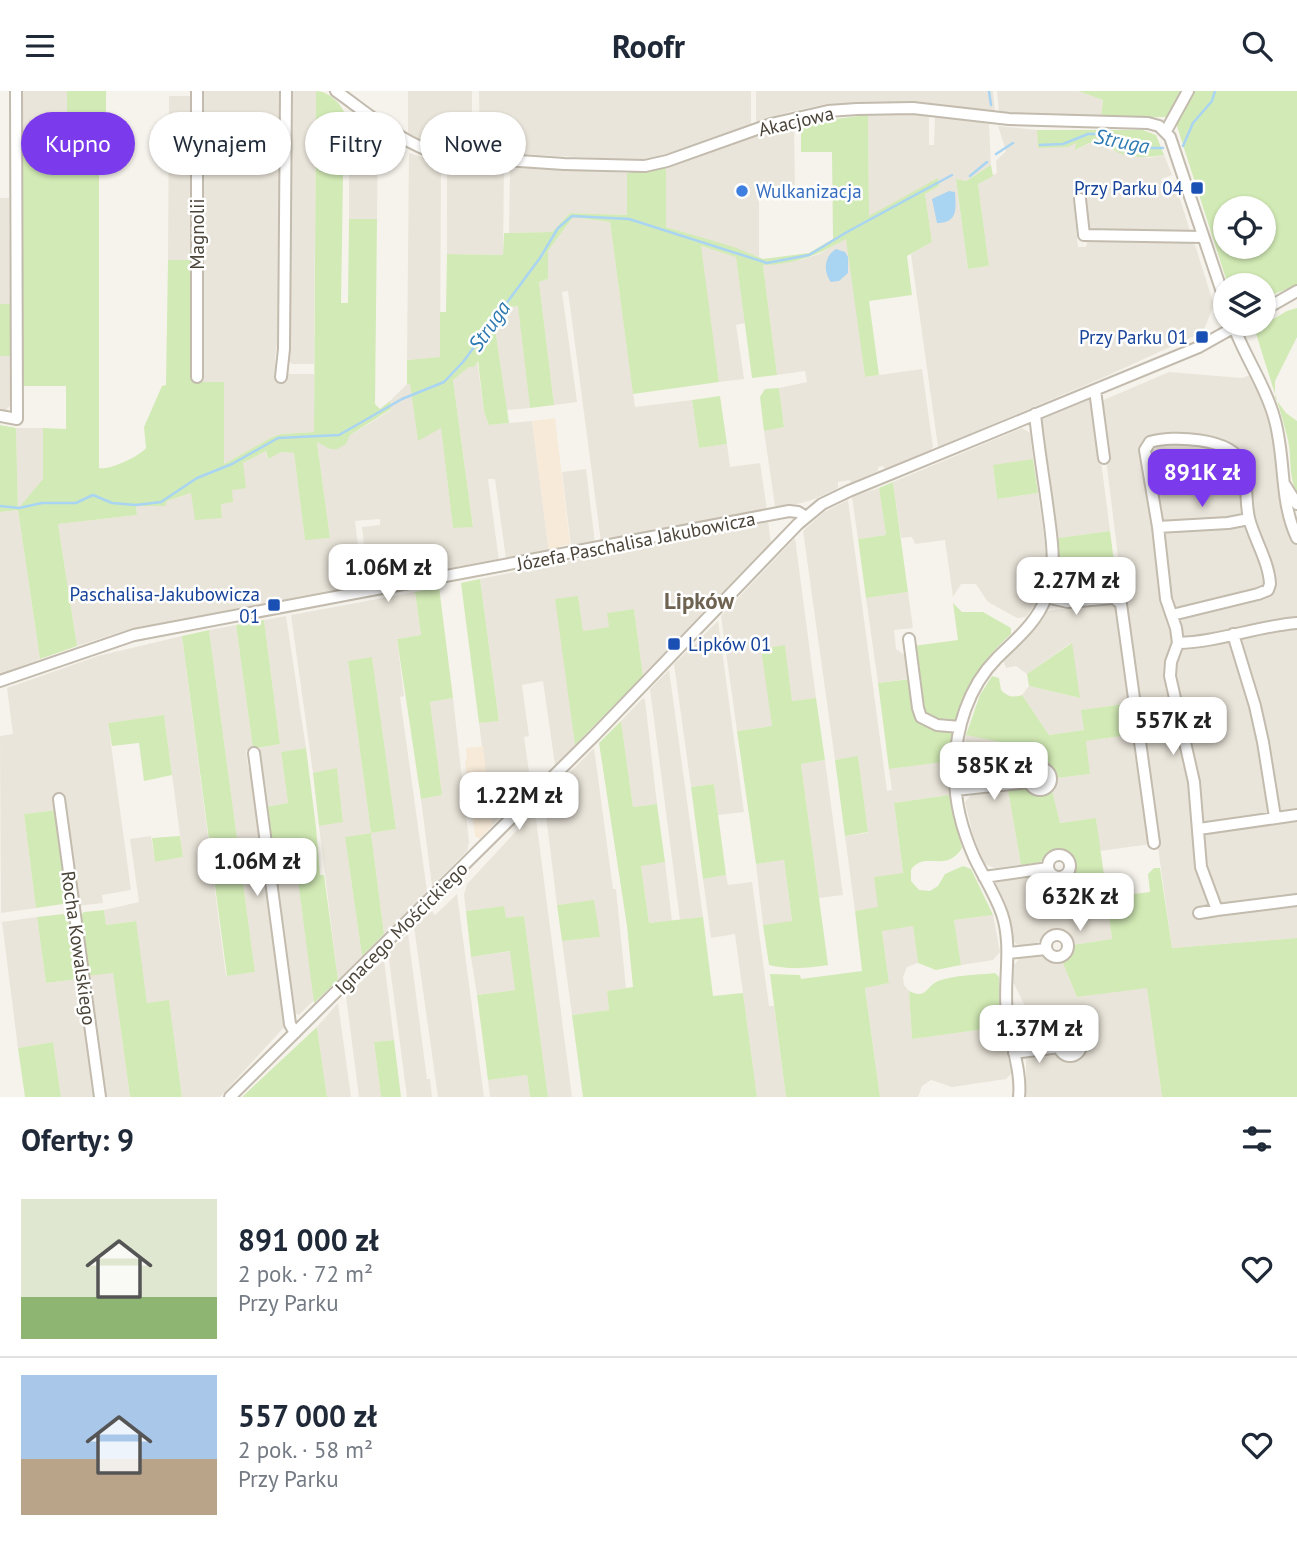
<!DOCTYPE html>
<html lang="pl">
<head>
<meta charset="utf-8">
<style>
  :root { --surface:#fff; --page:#f6f6f7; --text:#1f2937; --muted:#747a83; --line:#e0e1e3; --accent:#7c3aed }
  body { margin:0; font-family:"PT Sans",sans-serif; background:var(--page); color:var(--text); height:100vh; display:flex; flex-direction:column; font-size:26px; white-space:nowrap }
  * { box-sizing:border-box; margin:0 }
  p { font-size:23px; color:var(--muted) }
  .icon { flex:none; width:38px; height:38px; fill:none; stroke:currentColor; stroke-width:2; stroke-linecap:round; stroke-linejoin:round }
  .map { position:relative; height:1006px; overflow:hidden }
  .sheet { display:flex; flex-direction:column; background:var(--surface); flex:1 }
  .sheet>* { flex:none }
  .hud { position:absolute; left:21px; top:21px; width:700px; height:63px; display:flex; gap:14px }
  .buttons { position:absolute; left:1213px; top:105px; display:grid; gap:14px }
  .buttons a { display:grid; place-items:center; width:63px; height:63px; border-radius:50%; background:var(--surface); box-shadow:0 2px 5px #0004; font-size:35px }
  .price { position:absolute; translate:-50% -60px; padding:0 16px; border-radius:14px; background:#fff; color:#222; font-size:23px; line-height:46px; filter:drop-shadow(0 2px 4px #0008) }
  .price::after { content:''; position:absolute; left:50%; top:42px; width:21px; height:16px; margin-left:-10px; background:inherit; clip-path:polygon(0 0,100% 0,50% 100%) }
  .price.on { background:var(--accent); color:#fff }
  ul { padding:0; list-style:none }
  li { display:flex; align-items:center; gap:21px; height:175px; padding:0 21px }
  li+li { border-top:2px solid var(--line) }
  li span { display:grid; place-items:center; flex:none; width:196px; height:140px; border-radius:0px; color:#555 }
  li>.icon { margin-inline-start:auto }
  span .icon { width:84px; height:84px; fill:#fffc; stroke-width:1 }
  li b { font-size:30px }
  h2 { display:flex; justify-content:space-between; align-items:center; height:84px; padding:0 21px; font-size:30px }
  .pill { padding:0 24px; border-radius:32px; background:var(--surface); box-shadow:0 2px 5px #0004; font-size:24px; line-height:63px }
  .pill.on { background:var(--accent); color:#fff }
  header { display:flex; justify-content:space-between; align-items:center; height:91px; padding:0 21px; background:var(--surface); font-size:32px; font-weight:600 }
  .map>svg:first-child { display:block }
  .residential { fill:#eae5da; fill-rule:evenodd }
  .commercial { fill:#f7ead8 }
  .green { fill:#d2eab5; fill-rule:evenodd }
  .water { fill:#a9d4f2 }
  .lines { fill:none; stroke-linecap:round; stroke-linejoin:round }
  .stream { stroke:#a9d4f2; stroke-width:2.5 }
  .minor-casing { stroke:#c2bbae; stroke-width:14 }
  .minor { stroke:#fff; stroke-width:10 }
  .transit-dot { fill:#1a4fb4; stroke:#fff; stroke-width:2.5 }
  .shop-dot { fill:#3f7fe0; stroke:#fff; stroke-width:2.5 }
  .labels { text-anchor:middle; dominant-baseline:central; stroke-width:5; stroke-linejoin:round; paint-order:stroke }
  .street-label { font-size:19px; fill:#4b4439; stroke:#fff }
  .transit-label { font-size:19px; fill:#164399; stroke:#fff; text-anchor:end }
  .shop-label { font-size:19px; fill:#366cbe; stroke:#fff; text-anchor:start }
  .water-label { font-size:21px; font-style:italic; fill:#2e7ab2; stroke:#fff }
  .quarter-label { font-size:23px; font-weight:bold; fill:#6e6250; stroke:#fff }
</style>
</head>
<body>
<header><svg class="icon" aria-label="menu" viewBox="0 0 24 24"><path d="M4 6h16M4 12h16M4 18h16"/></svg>Roofr<svg class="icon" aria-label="search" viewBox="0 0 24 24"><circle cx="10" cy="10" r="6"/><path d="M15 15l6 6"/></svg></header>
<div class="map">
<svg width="1297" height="1006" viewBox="0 0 1297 1006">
  <rect width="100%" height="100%" fill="#f6f3ec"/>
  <path class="residential" d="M20,0H67V57H20Z
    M200,0H281L278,245L275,267L278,289L285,283H314V341L281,343L272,346L224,373L199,291Z
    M291,0H316L314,273H292L288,269Z
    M408,0H472V62L441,59L408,45Z
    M479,0H751V34L652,68L634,69L480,61Z
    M756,0H993L995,21L911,11L827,13L789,21L756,32Z
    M997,0H1078L1103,9L1101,27L1042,26L999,21Z
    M169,5H194V169H168Z
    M354,22L378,40L377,128H349V23Z
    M929,23V54H934L935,24L989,33L991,74L966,90L956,88L968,178L989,175L978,93L997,82L996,70L1006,60L998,35L1037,39L1039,57L1076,52V59L1089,52L1102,51L1110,59L1149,67L1164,64L1172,84L1161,88L1164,98L1176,95L1190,140L1093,141L1089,137L1085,108L1087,104L1073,106L1078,156H1086L1088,149L1191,151L1195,154L1214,214L1203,241L1100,288L938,356L911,163L932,151L925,103L939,95L938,88L869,126L868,24Z
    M794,34L795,104L759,105V166L666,136V76L734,51Z
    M409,62L441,72L440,266L407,269Z
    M447,74L479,77L480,74L504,75L503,164L447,163Z
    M515,75L627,82L628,124L570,122L552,141L509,142L510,80Z
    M0,107H9L10,213H0Z
    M573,126L610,131L635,316L692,309L699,357L727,353L730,376L760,372L767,419L601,451L568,200L562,201L577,311L554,314L539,191L548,188V160Z
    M847,147L865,286L922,278L933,356L930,360L885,378L883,375L878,376V380L851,392L850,389L838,391V397L812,409L779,418L775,415L764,340L784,336L779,297L807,291L805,280L777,284L763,174L800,169L819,163Z
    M700,155L736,165L745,232L736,234L744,288L719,291Z
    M519,215L530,317L507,319L495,237L509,216Z
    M0,265H10V315L5,320L0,319Z
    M477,269L484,321L489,334L532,330L549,461L506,468L495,388H488L499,470L369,494L362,436L380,434V428L355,430L363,496L124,540L77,555L58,433L137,424L136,415H164L167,410L192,402L222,426L221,413L232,399L243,372L266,360L267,367L280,361L294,362L305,448L330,447L317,351L350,344L367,334L391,319L390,310L407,293L410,292L418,349L441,336L453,437L473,435L453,289Z
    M1169,281L1242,287L1251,284L1273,337L1297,436V847L1172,857L1121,490L1099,311Z
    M1093,307L1110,440L1058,447L1042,328Z
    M16,337H43V389L18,419L40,568L0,583V421L18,419Z
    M1022,337L1030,342L1033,368L993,375L997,408L1038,402L1048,475L1043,494L1033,516L1026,526L1017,527L988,511L976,493H961L953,506L945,449L915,453L912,446L901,447L893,391Z
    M586,378L595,452L571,456L562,381Z
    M879,397L886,444L858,448L852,406Z
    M848,409L887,700L892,699L889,678L948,670L949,704L894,712L903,783L879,817L855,820L845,745L868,742L858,666L835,669L803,440L824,421Z
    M768,430L771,452L643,585L634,518L608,522L609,536L583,540L578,506L556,508L575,654L555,674L543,590L522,594L529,645L524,646L531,695L492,734L479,632L499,629L480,488Z
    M795,447L816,607L792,610L785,555L762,557L772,635L737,640L721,525Z
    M1114,471L1118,498L1114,501L1067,508L1062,478Z
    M415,501L421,544L397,548L404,605L400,606L427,800L384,843L371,742L345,746L362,865L338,889L319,735L343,730L337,678L313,682L291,524ZM372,567L396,738L371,742L348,570Z
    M908,501L913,537L894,539L896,558L905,564L908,588L878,592L866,507Z
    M1113,511L1118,515L1131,612L1082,619L1084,639L1049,644L1022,604L1029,595L1079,607L1071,552L1027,583L1016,575L1006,577L1003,569L1034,540L1047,520Z
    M286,525L306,657L281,661L288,712L264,716L259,678L262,675L260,657L280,653L264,529Z
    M718,530L744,721L718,724L714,693L691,696L674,573Z
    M236,534L253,658L246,660L248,676L253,679L286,934L220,1006H182L169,910L147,912L135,830L106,834L104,819L139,811L130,748L151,745L155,771L183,766L164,624L108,632L131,799L102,804L103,812L77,815L57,719L24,723L36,817L1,822L0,645L13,643L7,597L98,565L182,545L226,885L255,881L209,539Z
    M669,579L703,826L680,829L650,598Z
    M453,607L469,751L467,760L432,795L421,708L442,704L430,611Z
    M643,607L645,609L657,713L633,716L621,630Z
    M1135,643L1151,753L1100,760L1096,727L1060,732L1052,699L1056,687L1090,683L1085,650Z
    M966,644L1001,650L1007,687L969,693L962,687Z
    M594,657L613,798H616L626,897L607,900L609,919L572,924L562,850L599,846L594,810L557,814L544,708Z
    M825,669L843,804L819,807L801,673Z
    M1008,699L1021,774L995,777L984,773L973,744L965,711L971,704Z
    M535,720L566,960L572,1006H548L524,825L506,828L504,815L466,820L464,804L467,793Z
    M784,769L792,831L763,834L756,773Z
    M665,771L672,830L649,832L641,774Z
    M297,781L314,909L299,924L292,921L274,784Z
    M1041,783L1061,790L1065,814L1107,808L1112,848L1072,854L1067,844L1057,840L1048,843L1037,852L1019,855L1013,850L1007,822L995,794L996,789Z
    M726,784L728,794L752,791L769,915H774L786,1006H757L735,843L711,847L703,788Z
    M457,803L484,1006H438L414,836L432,820L435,824Z
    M993,824L1000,861L993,869L961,874L954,829Z
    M37,826L46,892L79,888L95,1006H61L53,951L18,957L2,831Z
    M913,835L918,872L907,876L903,886L904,894L909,900L912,948L1000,936L1012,982L1006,988L952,996L931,989L922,995L918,1006H880L865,896L889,892L882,839Z
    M408,843L427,988H430L432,1006H407L388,861Z
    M511,860L516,899L477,904L471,866Z
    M1039,864L1056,871L1062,870L1077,906L1147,896L1162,1006H1026V965L1052,963L1072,970L1083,963L1086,955L1080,942L1071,938L1059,943L1055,951L1025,955L1019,952L1013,918L1025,915L1013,891L1014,874L1020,867Z
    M384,869L394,949L374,951L381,1006H359L346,905Z
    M113,881L130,1006H102L86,885Z
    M338,912L351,1006H327L317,936Z
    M527,984L530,1006H490L488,989Z"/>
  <path class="commercial" d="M555,327L570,453L560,455L556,459L549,461L532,330Z
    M483,655L492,734L480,748L475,745L465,672L467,667L466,657Z"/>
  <path class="green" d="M67,0H106V39L99,41V377C108,380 140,365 146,357L144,336L162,295L166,294L168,169H194L193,291H224V373L272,346L281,343L314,341L316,0C327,0 340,11 344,21L341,212H348L349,128H377L375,313L380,318L390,310L391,318L350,344L346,353L337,358H330L317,351L330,447L305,449L294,362L281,361L268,368L266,360L243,372L246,397L232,399L233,411L221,413L222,427L195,429L191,402L167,410L165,415H136L137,424L58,433L77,555L40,568L18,419L0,421V334L16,337L18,418L43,388V337L66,338V295H21L20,57H67Z
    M1078,0H1184L1169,26L1101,27L1103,9Z
    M1192,0H1297V194L1264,207V194H1228L1175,29ZM1225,117H1264V156H1225Z
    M868,24L869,125L938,87L939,95L925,103L932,151L907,165L912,204L869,210L879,284L865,286L846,148C820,163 794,174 763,174L777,284L752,287L736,166L701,155L719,291L633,303L610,131L573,126L548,160V188L539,191L554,314L530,317L518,215L509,216L495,237L509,332L489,334L484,321L478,270L474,276H469L453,289L473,436L453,437L441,337L418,350L410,293H407V269L440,266V221H446L447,163L503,164L504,142L552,141L570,122L627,124V82L666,76V136L734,156L763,168L809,162L833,148L832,61H801V32Z
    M1037,39H1143L1156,44L1164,64C1141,68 1119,67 1102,51L1089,52L1075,59L1076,52L1068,56L1038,57Z
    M991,74L993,85L978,93L989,175L968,178L956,88L966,90Z
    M0,213H10V265H0Z
    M1297,217V246L1275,290V307L1286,322L1297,330V402C1288,385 1292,367 1288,349C1279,312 1266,276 1255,239L1287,220Z
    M779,297L784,336L764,340L760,306L765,298Z
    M720,305L727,353L699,357L692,309Z
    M1042,328L1058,447L1110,440L1114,471L1062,478L1067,508L1055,504L1053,501L1039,330Z
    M1033,368L1038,402L997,408L993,374Z
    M893,391L908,501L866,507L858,448L886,444L879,397Z
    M480,488L499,630L479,632L461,492Z
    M439,496L453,607L430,611L442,704L421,708L397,548L421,544L415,501Z
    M578,505L583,540L609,536L607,522L634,518L643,585L575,654L555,508Z
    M953,512L962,521H983L1011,537V543C991,561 977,580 965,602L967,604L956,632H951L924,624L913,555L958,549Z
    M264,529L280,653L253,658L236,534Z
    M209,539L255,881L227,885L182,545Z
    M1072,552L1080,607L1029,595L1027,583Z
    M785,554L792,610L816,607L825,669L801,673L828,874C807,877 790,879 769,874L763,834L792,830L784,769L756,773L737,640L772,635L761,558Z
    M372,566L396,738L371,742L384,843L362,865L345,746L371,742L348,570Z
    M992,585L999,587L1001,599C1008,606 1013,607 1022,604L1049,644L1084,639L1081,619L1131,612L1135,643L1086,650L1090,683L1056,687L1050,677C1036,671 1034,676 1024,683C1020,687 1012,687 1007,687L1001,651L966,644L980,604Z
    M911,588L915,619L955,642L951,670L889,678L878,592Z
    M164,624L172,684L144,690L139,652L112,655L108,632Z
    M621,630L633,716L657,713L665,771L641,775L649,832L703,826L713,905L743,902L757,1006H583L572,924L609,919L607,900L633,896L627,835L599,652Z
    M306,657L316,736L320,784H324L338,889L314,912L297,782L274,784L264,716L288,712L281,661Z
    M858,665L868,741L845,745L835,669Z
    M337,677L343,731L319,735L313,682Z
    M714,693L726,784L703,788L691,696Z
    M1021,697C1033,700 1040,710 1052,699L1060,732L1096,727L1107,806L1150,801L1148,783L1154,777H1160L1172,857L1297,847V1006H1162L1147,897L1077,906L1062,870L1069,865L1072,854L1112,848L1107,809L1065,814L1061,790L1072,784C1077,774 1073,764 1063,759L1051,761L1040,771L1021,774L1008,699Z
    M949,704L962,757C946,783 924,759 911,779V790L919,799L930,800L938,795L945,783L963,775L971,778L993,824L954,829L961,874L936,879L918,872L913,835L882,840L889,892L865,897L880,1006H786L770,883L800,884L801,888L862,880L855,820L878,816L874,786L903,782L894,712Z
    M57,719L70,812L36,817L24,723Z
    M180,745L183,766L155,771L152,747Z
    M594,809L600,846L562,850L557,814Z
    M504,815L506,827L524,825L548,1006H530L527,984L488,989L477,904L515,899L510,860L471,866L466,820Z
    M104,819L106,834L136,830L147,912L169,909L182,1006H130L113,882L86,885L78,827L84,821Z
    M63,823L71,828L79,888L46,892L37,826Z
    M995,882L999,886L1000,936L912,948L909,900C927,909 926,895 938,890C955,884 977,884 995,882Z
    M317,936L327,1006H242Z
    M394,949L401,1006H381L374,951Z
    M53,951L61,1006H25L18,957Z"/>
  <path class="water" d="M949,100L955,101C956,118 958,132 937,132L932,108Z
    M836,158L845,161L848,166V182L839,190L831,191C823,181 824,165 836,158Z"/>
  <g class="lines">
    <path class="stream" d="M989,0L991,14
      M1040,54L1063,53L1088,43H1104L1124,55L1141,51L1148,57H1163
      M1183,55L1193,32L1212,10L1215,0
      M996,63L1013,52
      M970,85L987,71
      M0,415L19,417L42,412H76L93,404L112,412L136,414L161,411L197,387L232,373L278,347L339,344L402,308L444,291L463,271L540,167L558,137L572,125L629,128L767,172L809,164L847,141L952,84"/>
    <g class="minor-casing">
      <path id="minor" d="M336,0C371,25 402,53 444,65L564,73L645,75L667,70L771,33L828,20L857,18L913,17L1009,28L1148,32L1159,35L1170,46L1225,210
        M1166,40L1188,0
        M1080,108L1084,144L1203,146
        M1264,219L1297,200
        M1233,233C1244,265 1265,293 1274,326C1286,366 1279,409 1297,447
        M197,286V0
        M281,286L284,258L286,0
        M1095,299L1104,367
        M0,325L17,328L16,0
        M1285,394L1297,413
        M1158,436L1228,432L1249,428
        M1046,506L1068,511L1114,507L1121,513L1154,752
        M1172,524L1258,503L1268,499L1270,493C1269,472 1256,451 1250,431C1244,412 1249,389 1241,371C1231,347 1172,344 1150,351L1145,359L1158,436L1166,508L1176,537L1178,552
        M1297,532C1257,535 1219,551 1178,552L1171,571L1170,585L1194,691L1201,776L1217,819L1297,809
        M1233,543L1255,615L1263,651L1275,726
        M909,548L918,617L921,626L937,634L960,636
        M0,590L134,544L789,420L798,421L806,426
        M254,662L290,933L295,942
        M1029 688a11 11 0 1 1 22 0a11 11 0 1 1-22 0Z
        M956,699L1029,691
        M59,708L100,1006
        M1199,738L1297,724
        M1048 775a11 11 0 1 1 22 0a11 11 0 1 1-22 0Z
        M984,786L1048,777
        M1199,822L1217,819
        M1046 855a11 11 0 1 1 22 0a11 11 0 1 1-22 0Z
        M1009,862L1046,858
        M1059 954a11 11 0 1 1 22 0a11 11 0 1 1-22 0Z
        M1014,962L1059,956
        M230,1006L593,646L798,433L822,413L849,400L1199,256L1240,233
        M1019,1006C1022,978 1009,950 1007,923C1003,889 1013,856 1002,823C995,803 983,785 974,766C962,739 954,708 955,679C955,639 968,596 997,567C1015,549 1037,532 1046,506C1058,475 1051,444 1047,412C1043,383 1038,353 1035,323"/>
    </g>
    <use href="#minor" class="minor"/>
  </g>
  <g class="transit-dot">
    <rect x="1190" y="90" width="14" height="14" rx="3.5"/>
    <rect x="1195" y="239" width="14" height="14" rx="3.5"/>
    <rect x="267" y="507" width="14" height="14" rx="3.5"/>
    <rect x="667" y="546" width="14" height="14" rx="3.5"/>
  </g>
  <circle class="shop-dot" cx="742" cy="100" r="7"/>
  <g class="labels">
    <g class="street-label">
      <text transform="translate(796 30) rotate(-13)">Akacjowa</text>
      <text transform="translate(197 143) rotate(-90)">Magnolii</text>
      <text transform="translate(636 450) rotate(-11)">Józefa Paschalisa Jakubowicza</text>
      <text transform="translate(401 837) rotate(-45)">Ignacego Mościckiego</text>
      <text transform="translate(79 857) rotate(82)">Rocha Kowalskiego</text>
    </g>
    <g class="transit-label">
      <text x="1183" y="97">Przy Parku 04</text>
      <text x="1188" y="246">Przy Parku 01</text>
      <text x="260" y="503">Paschalisa-Jakubowicza<tspan x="260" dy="22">01</tspan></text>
      <text x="688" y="553" text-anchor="start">Lipków 01</text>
    </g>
    <g class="shop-label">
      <text x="756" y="100">Wulkanizacja</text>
    </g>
    <g class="water-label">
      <text transform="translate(1122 50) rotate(11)">Struga</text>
      <text transform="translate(489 235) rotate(-55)">Struga</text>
    </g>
    <g class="quarter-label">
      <text x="699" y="509">Lipków</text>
    </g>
  </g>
</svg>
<div class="buttons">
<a><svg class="icon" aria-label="locate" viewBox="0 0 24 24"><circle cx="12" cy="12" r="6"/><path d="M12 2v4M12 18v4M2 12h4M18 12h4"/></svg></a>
<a><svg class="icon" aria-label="layers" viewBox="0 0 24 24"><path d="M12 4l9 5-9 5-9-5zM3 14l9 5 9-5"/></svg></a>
</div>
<b class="price on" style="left:1202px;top:418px">891K zł</b>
<b class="price" style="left:388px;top:513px">1.06M zł</b>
<b class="price" style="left:1076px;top:526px">2.27M zł</b>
<b class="price" style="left:1173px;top:666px">557K zł</b>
<b class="price" style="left:994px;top:711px">585K zł</b>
<b class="price" style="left:519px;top:741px">1.22M zł</b>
<b class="price" style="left:257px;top:807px">1.06M zł</b>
<b class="price" style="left:1080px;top:842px">632K zł</b>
<b class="price" style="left:1039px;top:974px">1.37M zł</b>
<div class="hud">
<a class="pill on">Kupno</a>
<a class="pill">Wynajem</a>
<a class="pill">Filtry</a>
<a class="pill">Nowe</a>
</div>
</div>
<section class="sheet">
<h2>Oferty: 9<svg class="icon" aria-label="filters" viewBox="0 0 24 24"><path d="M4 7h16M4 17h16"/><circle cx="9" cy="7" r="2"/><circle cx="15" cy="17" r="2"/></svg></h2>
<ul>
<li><span style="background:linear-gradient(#dfe7d0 70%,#8fb573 0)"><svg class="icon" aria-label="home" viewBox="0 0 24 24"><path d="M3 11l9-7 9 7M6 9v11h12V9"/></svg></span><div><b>891 000 zł</b><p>2 pok. · 72 m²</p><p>Przy Parku</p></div><svg class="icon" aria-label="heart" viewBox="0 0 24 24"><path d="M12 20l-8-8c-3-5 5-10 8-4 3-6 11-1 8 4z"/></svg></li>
<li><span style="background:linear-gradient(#a9c7e8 60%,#b9a48a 0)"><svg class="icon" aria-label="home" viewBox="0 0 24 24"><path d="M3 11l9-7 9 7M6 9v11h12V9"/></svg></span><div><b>557 000 zł</b><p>2 pok. · 58 m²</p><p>Przy Parku</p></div><svg class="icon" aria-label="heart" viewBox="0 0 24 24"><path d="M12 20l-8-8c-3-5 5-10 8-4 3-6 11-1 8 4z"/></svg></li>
</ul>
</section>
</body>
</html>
